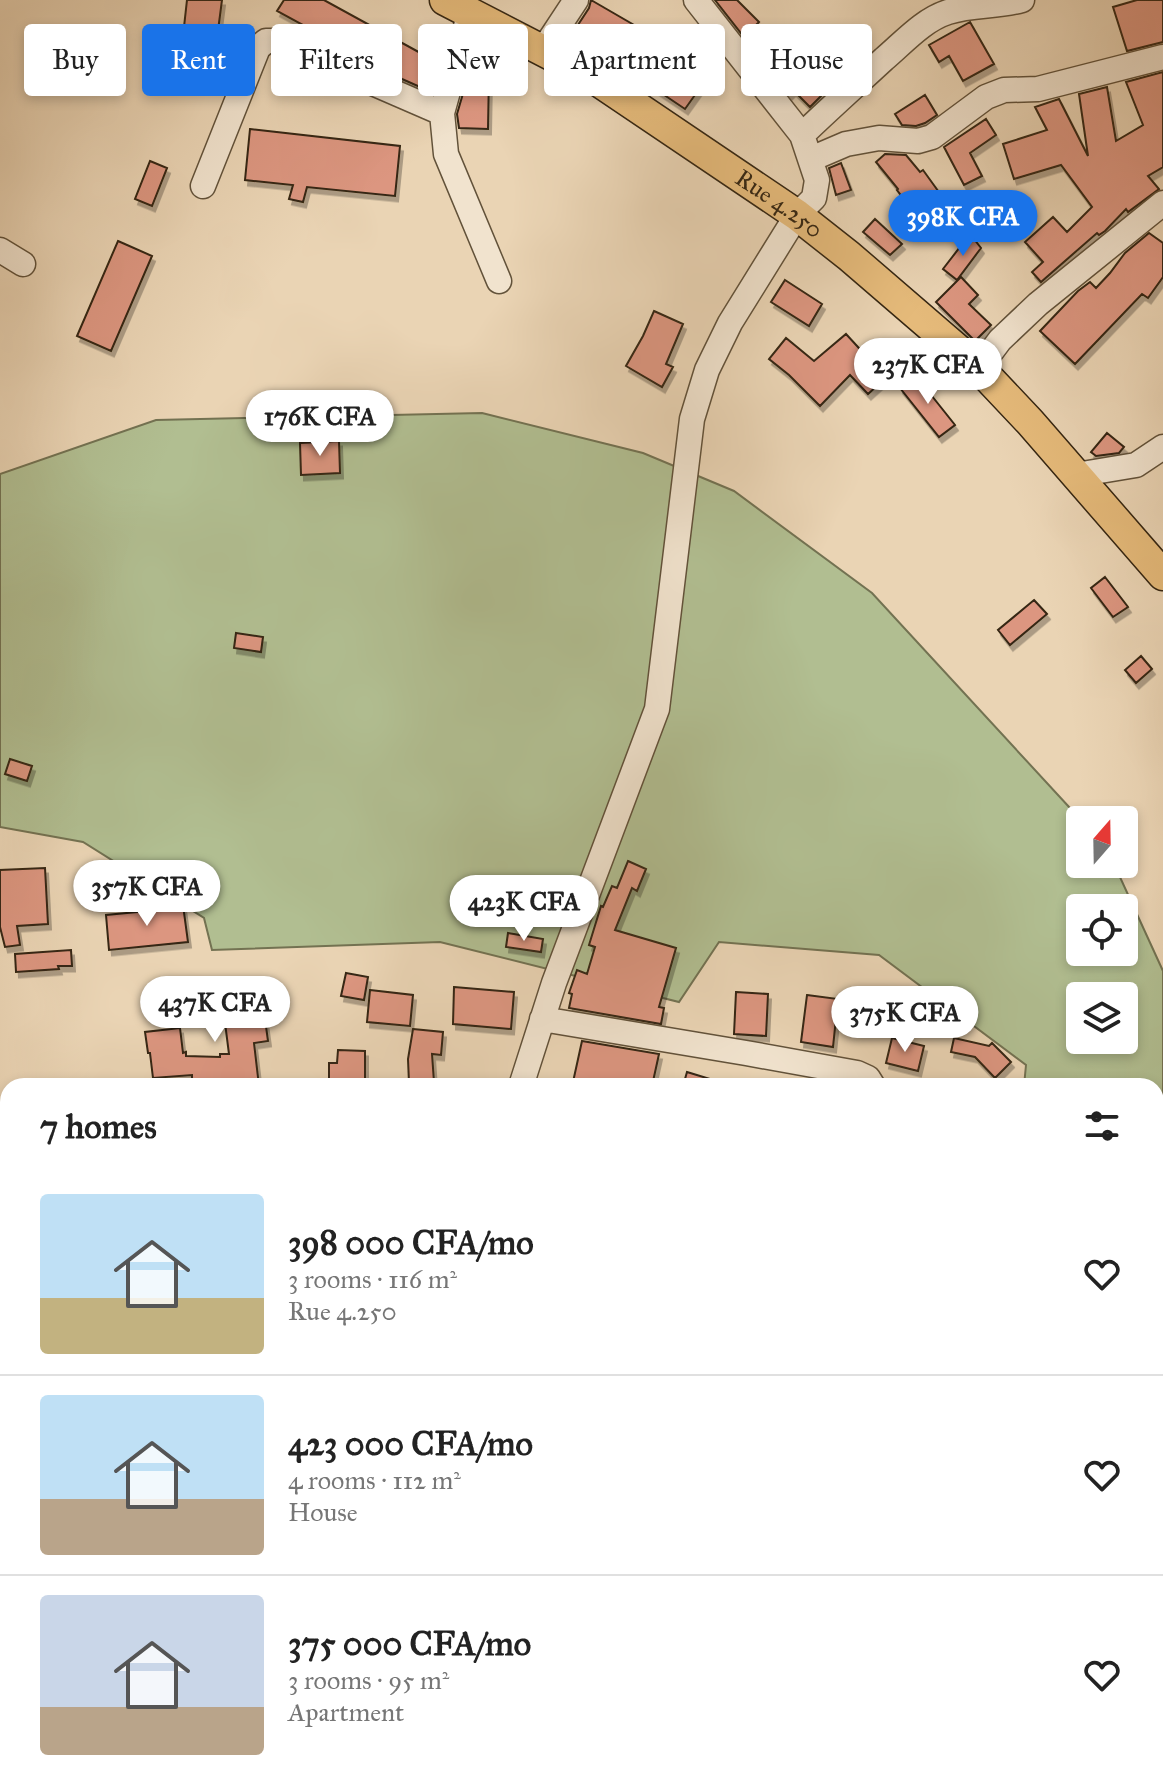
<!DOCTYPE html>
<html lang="en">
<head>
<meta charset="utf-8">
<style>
  :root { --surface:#fff; --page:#f6f6f6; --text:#222; --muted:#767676; --line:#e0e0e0; --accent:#1a73e8 }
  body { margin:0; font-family:"IM FELL Great Primer",serif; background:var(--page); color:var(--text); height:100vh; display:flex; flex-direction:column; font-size:30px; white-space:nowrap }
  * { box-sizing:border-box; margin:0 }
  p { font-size:26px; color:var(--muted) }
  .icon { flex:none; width:44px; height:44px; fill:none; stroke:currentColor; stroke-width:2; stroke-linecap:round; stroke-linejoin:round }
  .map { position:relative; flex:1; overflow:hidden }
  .details { position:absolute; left:0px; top:1078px; width:1164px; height:712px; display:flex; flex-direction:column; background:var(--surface); border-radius:24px 24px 0 0; box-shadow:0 4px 12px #0003 }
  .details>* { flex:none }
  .hud { position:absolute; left:24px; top:24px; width:1116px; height:72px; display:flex; gap:16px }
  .needle { width:52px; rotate:20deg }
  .fabs { position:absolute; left:1066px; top:806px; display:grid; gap:16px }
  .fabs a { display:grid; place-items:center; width:72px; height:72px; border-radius:8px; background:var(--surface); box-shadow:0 4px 12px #0003; font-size:40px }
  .price { position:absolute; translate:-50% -68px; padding:0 18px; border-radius:28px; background:#fff; color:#222; font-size:26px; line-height:52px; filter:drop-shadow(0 2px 4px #0008) }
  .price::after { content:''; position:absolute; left:50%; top:48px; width:24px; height:18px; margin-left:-12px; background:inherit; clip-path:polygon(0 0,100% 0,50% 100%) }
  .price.current { background:var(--accent); color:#fff }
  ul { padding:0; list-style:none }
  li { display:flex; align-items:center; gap:24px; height:200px; padding:0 40px }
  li+li { border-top:2px solid var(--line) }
  li span { display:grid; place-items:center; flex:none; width:224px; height:160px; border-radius:8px; color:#555 }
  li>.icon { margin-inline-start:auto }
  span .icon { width:96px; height:96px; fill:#fffc; stroke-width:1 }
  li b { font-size:34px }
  h2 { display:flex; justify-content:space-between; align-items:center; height:96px; padding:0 40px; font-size:34px }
  .pill { padding:0 28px; border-radius:8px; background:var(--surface); box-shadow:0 4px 12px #0003; font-size:28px; line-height:72px }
  .pill.current { background:var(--accent); color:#fff }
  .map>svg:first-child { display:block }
  .green { fill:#b1be91; stroke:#737252; stroke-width:2; fill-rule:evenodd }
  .building { fill:#dc9680; stroke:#352612; stroke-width:2; filter:url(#shadow) }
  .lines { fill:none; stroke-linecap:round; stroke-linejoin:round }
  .minor-casing { stroke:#62523a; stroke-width:27 }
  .major-casing { stroke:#352612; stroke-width:33 }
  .minor { stroke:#f1e3ce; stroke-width:24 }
  .major { stroke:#e5ba7a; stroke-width:30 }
  .labels { text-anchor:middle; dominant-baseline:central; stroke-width:6; stroke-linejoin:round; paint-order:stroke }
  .street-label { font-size:24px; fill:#352612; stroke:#f1e3ce }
</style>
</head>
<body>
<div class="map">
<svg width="1163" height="1790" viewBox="0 0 1163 1790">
  <defs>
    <filter id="shadow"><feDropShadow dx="3" dy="5.5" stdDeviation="0" flood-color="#0004"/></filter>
  </defs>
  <rect width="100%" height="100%" fill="#ead4b4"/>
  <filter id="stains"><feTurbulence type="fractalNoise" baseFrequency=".0025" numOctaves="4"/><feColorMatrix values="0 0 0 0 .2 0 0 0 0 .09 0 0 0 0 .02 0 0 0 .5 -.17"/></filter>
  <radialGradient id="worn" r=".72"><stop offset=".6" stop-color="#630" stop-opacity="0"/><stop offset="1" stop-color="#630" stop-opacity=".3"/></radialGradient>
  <path class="green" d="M482,413L643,453L734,491L872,593L1081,820L1080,864H1114L1163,971V1278L1156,1282V1086H1024L1026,1065L879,955L719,942L679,1002L440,942L212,950L204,918L83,842L0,827V474L156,420ZM1080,908H1124V952H1080ZM1080,996H1124V1040H1080Z"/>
  <path class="building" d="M187,0H222L213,69L196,67L198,45L183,36Z
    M284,0H324L435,61L420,87L402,79L277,11Z
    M591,0L667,44L668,41L712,71L685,109L642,80L648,72L579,31L576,36L572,34L589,8Z
    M715,0H737L759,22L744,37Z
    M1137,0H1163V42L1127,51L1113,7Z
    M970,22L994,64L963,81L949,56L939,62L929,45Z
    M794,67L822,95L810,107L793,90L789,94L779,81Z
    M1163,72V167L1148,176L1159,189L1128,212L1126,209L1105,231L1099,235L1097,233L1041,282L1032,272L1043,262L1025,242L1053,217L1067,232L1092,207L1061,165L1014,179L1003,144L1047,130L1035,107L1059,99L1088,156L1079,94L1107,87L1116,141L1143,125L1126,82Z
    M469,73H489L488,129L459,128L457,114Z
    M925,95L937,115L925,123L916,126L902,125L895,114Z
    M986,119L996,135L970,153L982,176L964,185L944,147Z
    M250,129L400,146L395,196L307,187L303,202L289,199L293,185L245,180Z
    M885,154L906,155L920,172L923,170L941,195L928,205L936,212L921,222L897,190L898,189L876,162Z
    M150,161L167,168L152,206L135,199Z
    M841,163L851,190L836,195L829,168Z
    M875,219L902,244L890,255L863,232Z
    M1149,233L1163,243V277L1148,298L1142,294L1075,364L1040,331L1078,291L1090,282L1096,288L1110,273L1125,253Z
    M970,234L981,248L957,280L943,269Z
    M118,241L152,256L111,351L77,336Z
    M961,277L978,295L969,304L991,325L975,341L936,302Z
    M785,280L822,304L809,326L771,302Z
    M654,311L683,324L666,364L673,367L662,387L626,366L643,336Z
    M846,334L868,358L870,357L888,376L868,394L850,375L820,406L789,375L769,359L786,338L814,361Z
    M916,376L955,425L939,437L900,388Z
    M1107,433L1124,447L1119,453L1096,456L1091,452Z
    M339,441L340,473L301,475L300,443Z
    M1105,577L1128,607L1113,617L1091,588Z
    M1034,600L1047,614L1010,645L998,630Z
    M236,633L263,637L261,652L234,648Z
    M1141,656L1152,669L1136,683L1125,670Z
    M10,759L32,766L27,781L5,774Z
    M628,861L646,869L637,891L632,888L615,930L676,948L659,1007L664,1008L661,1024L569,1008L572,994L569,993L577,970L587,974L595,947L589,945L601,906L603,907L612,886L617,888Z
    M45,868L48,924L17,926L20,945L5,947L0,927V870Z
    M183,905L188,942L109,950L106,915L148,911Z
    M508,933L543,939L541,952L506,947Z
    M71,950L72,966H58L59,969L16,972L15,954Z
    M346,973L368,977L364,1000L341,996Z
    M249,980L251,1013L264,1012L268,1041L254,1043L259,1086H192V1075L153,1078L150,1053H148L145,1032L180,1028L183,1053L186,1052V1056L220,1057V1054H229L223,1007L212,1008L210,983Z
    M454,987L514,992L511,1029L453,1024Z
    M370,990L413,995L410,1026L367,1022Z
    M736,992L768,994L766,1036L734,1034Z
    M807,995L838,999L833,1047L801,1042Z
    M922,999L925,1015L904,1018L902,1002Z
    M413,1029L443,1032L441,1055L432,1054L434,1082L409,1083L408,1059Z
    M892,1038L924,1046L918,1071L886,1063Z
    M954,1038L989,1046L992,1043L1011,1062L995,1078L975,1057L951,1052Z
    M582,1041L659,1054L652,1086H593L573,1082Z
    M338,1050L365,1051V1086H329V1063H337Z
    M687,1072L723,1083V1086H683Z"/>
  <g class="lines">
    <g class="minor-casing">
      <path id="minor" d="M470,12L442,113L446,154L499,281
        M543,50L576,0
        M802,135C829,109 857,84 884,59C904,42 923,20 948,12C972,4 998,7 1022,0
        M811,159L846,144L879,138L918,141L932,137L986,97L1004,90L1038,89L1163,57
        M203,186L258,48L266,41H276L442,113
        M0,250L23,264
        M979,368L1000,340L1038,304L1163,203
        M1076,475L1136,465L1163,447
        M542,1019L746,1053L857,1073L868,1078L873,1086
        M521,1086L554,983L657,709L692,419L707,370L730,323L797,215L814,198L817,180L802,135L696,0
        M0,1176L8,1175
        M0,1709L8,1698
        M495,1782L496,1790
        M927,1790L928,1782"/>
    </g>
    <g class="major-casing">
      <g id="major">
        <path id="s1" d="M445,0L588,74L797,215L849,256L979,368L1030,422L1163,575"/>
      </g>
    </g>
    <use href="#minor" class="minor"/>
    <use href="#major" class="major"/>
  </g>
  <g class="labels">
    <g class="street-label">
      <text stroke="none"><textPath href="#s1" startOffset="392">Rue 4.250</textPath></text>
    </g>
  </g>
  <rect width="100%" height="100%" filter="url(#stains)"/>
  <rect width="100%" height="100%" fill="url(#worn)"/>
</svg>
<div class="fabs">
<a><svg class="needle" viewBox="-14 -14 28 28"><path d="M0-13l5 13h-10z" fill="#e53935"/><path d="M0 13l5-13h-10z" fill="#767676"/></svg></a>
<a><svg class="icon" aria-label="locate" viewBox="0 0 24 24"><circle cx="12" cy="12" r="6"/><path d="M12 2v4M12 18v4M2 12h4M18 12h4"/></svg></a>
<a><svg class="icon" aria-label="layers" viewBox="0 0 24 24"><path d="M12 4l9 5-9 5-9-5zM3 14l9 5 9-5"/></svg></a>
</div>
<b class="price current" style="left:963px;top:258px">398K CFA</b>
<b class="price" style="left:928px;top:406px">237K CFA</b>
<b class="price" style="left:320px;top:458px">176K CFA</b>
<b class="price" style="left:147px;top:928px">357K CFA</b>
<b class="price" style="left:524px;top:943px">423K CFA</b>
<b class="price" style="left:215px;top:1044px">437K CFA</b>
<b class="price" style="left:905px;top:1054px">375K CFA</b>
<div class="hud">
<a class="pill">Buy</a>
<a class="pill current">Rent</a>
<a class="pill">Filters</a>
<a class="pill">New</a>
<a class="pill">Apartment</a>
<a class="pill">House</a>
</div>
<section class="details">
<h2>7 homes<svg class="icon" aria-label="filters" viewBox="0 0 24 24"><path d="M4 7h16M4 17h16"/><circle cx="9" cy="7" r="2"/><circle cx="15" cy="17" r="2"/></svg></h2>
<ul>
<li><span style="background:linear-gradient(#bfe0f5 65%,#c2b280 0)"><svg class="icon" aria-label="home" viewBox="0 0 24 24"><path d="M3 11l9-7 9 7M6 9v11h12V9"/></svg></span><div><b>398 000 CFA/mo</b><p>3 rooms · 116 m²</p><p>Rue 4.250</p></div><svg class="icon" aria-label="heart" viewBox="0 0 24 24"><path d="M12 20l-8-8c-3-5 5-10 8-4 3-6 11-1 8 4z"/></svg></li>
<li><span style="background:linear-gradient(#bfe0f5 65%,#b9a48a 0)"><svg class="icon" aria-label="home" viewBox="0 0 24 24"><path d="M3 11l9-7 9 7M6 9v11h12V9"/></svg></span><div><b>423 000 CFA/mo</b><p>4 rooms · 112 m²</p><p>House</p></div><svg class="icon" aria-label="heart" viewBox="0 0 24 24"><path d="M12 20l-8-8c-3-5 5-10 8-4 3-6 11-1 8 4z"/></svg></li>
<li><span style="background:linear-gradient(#c9d6e8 70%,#b9a48a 0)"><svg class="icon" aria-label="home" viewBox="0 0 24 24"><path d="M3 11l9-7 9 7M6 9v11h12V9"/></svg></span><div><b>375 000 CFA/mo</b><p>3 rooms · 95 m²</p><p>Apartment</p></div><svg class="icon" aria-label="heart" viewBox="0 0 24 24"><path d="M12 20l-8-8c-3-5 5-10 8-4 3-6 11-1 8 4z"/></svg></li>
</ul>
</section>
</div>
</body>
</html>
